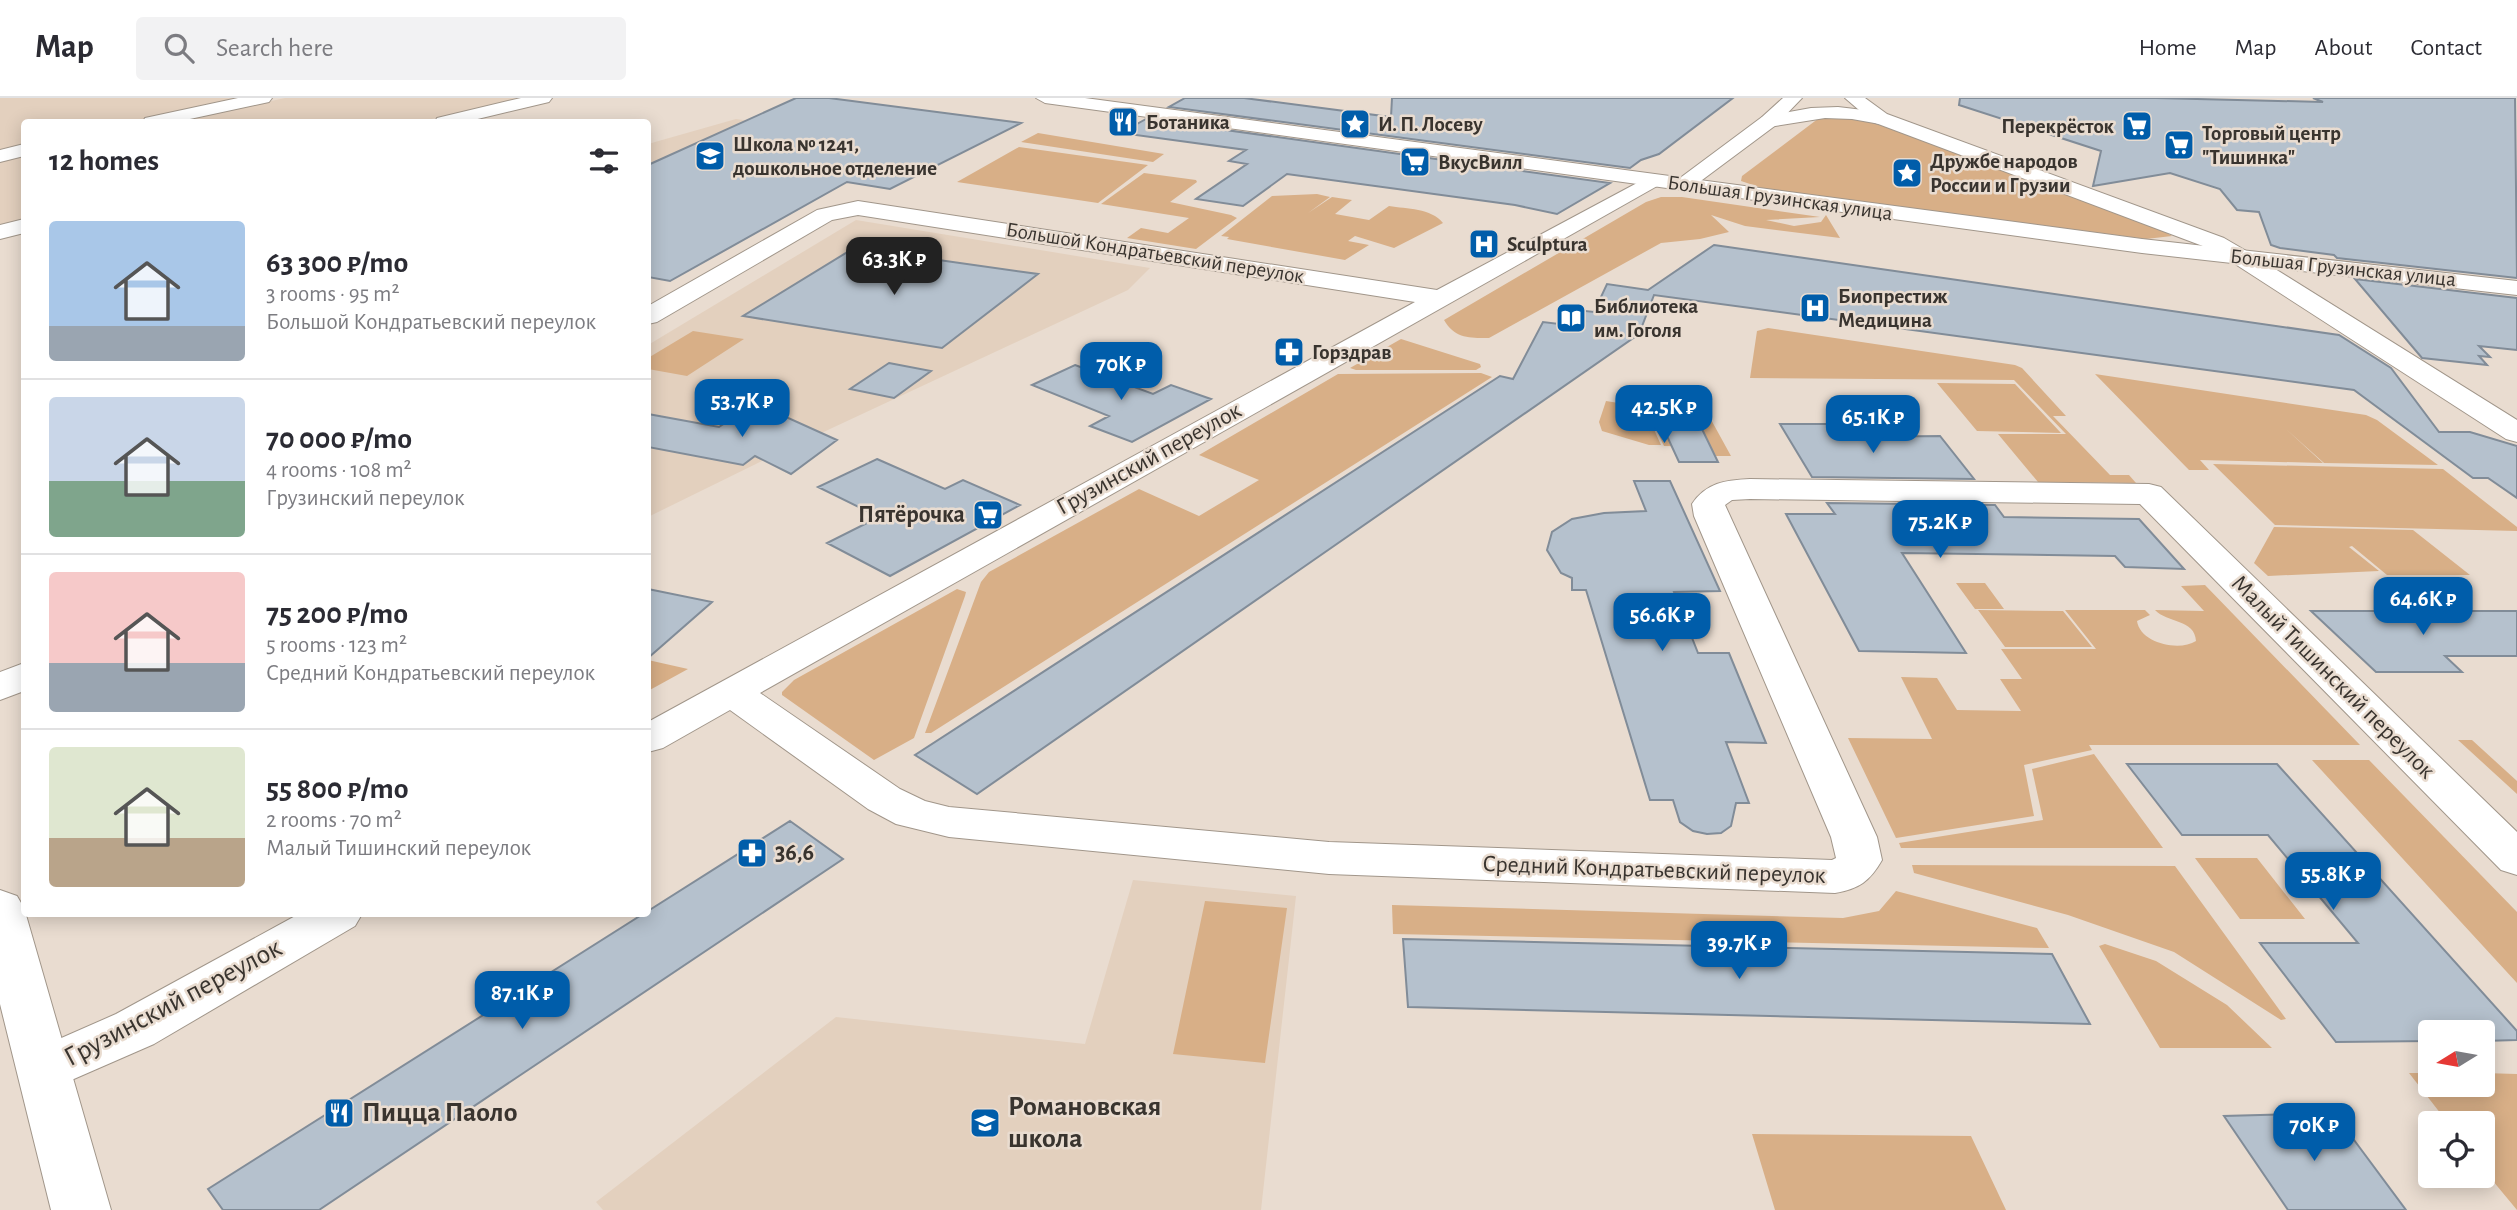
<!DOCTYPE html>
<html lang="en">
<head>
<meta charset="utf-8">
<style>
  :root { --surface:#fff; --page:#f2f2f3; --text:#2b2b33; --muted:#7c7c81; --line:#e1e1e2; --accent:#005daa }
  body { margin:0; font-family:"Alegreya Sans",sans-serif; background:var(--page); color:var(--text); height:100vh; display:flex; flex-direction:column; font-size:26px; white-space:nowrap }
  * { box-sizing:border-box; margin:0 }
  p { font-size:23px; color:var(--muted) }
  .icon { flex:none; width:38px; height:38px; fill:none; stroke:currentColor; stroke-width:2; stroke-linecap:round; stroke-linejoin:round }
  .map { position:relative; flex:1; overflow:hidden }
  .sheet { position:absolute; left:21px; top:21px; width:630px; height:798px; display:flex; flex-direction:column; background:var(--surface); border-radius:7px; box-shadow:0 4px 18px #0003 }
  .sheet>* { flex:none }
  .needle { width:46px; rotate:259deg }
  .buttons { position:absolute; left:2418px; top:922px; display:grid; gap:14px }
  .buttons a { display:grid; place-items:center; width:77px; height:77px; border-radius:7px; background:var(--surface); box-shadow:0 4px 18px #0003; font-size:35px }
  .price { position:absolute; translate:-50% -60px; padding:0 16px; border-radius:14px; background:var(--accent); color:#fff; font-size:23px; line-height:46px; filter:drop-shadow(0 2px 4px #0008) }
  .price::after { content:''; position:absolute; left:50%; top:42px; width:21px; height:16px; margin-left:-10px; background:inherit; clip-path:polygon(0 0,100% 0,50% 100%) }
  .price.current { background:#222; color:#fff }
  ul { padding:0; list-style:none }
  li { display:flex; align-items:center; gap:21px; height:175px; padding:0 28px }
  li+li { border-top:2px solid var(--line) }
  li span { display:grid; place-items:center; flex:none; width:196px; height:140px; border-radius:7px; color:#555 }
  li>.icon { margin-inline-start:auto }
  span .icon { width:84px; height:84px; fill:#fffc; stroke-width:1 }
  li b { font-size:30px }
  h2 { display:flex; justify-content:space-between; align-items:center; height:84px; padding:0 28px; font-size:30px }
  header { display:flex; align-items:center; gap:42px; box-sizing:border-box; height:98px; padding:0 35px; background:var(--surface); border-bottom:2px solid var(--line) }
  header strong { font-size:33px }
  nav { display:flex; gap:38px; margin-inline-start:auto; font-size:24px }
  .search { width:490px; height:63px; background:var(--page); display:flex; align-items:center; gap:18px; box-sizing:border-box; padding:0 24px; border-radius:7px; color:var(--muted); font-size:26px }
  .map>svg:first-child { display:block }
  .built { fill:#e3d0be }
  .green { fill:#d8af87 }
  .building { fill:#b5c1cd; stroke:#818c98; stroke-width:2 }
  .lines { fill:none; stroke-linecap:round; stroke-linejoin:round }
  .minor-casing { stroke:#a1968a; stroke-width:2 }
  .tertiary-casing { stroke:#a1968a; stroke-width:2 }
  .secondary-casing { stroke:#a1968a; stroke-width:2 }
  .minor { fill:#fff; fill-rule:evenodd }
  .tertiary { fill:#fff; fill-rule:evenodd }
  .secondary { fill:#fff; fill-rule:evenodd }
  .labels { text-anchor:middle; dominant-baseline:central; stroke-width:5; stroke-linejoin:round; paint-order:stroke }
  .far-poi-label { font-size:21px; font-weight:bold; fill:#39342f; stroke:#e9dcd0; text-anchor:start }
  .far-street-label { font-size:21px; fill:#39342f; stroke:#e9dcd0 }
  .street-label { font-size:24px; fill:#39342f; stroke:#e9dcd0 }
  .poi-label { font-size:24px; font-weight:bold; fill:#39342f; stroke:#e9dcd0; text-anchor:end }
  .near-street-label { font-size:28px; fill:#39342f; stroke:#e9dcd0 }
  .near-poi-label { font-size:28px; font-weight:bold; fill:#39342f; stroke:#e9dcd0; text-anchor:start }
</style>
</head>
<body>
<header>
<strong>Map</strong>
<div class="search"><svg class="icon" aria-label="search" viewBox="0 0 24 24"><circle cx="10" cy="10" r="6"/><path d="M15 15l6 6"/></svg>Search here</div>
<nav><a>Home</a><a>Map</a><a>About</a><a>Contact</a></nav>
</header>
<div class="map">
<svg width="2517" height="1112" viewBox="0 0 2517 1112">
  <rect width="100%" height="100%" fill="#e9dcd0"/>
  <path class="built" d="M0,0H246L132,24H24V48L0,53Z
    M285,0H520L419,24H175Z
    M736,21L821,33L726,81L648,70V46Z
    M24,58V121L0,127V64Z
    M856,122L1150,170L1128,192L770,359L648,419V247Z
    M1133,782L1296,798L1261,1112H603L596,1104L836,919L1085,946Z"/>
  <path class="green" d="M1823,17L1855,18L2152,127L2172,138L2146,141L1765,91L1741,83L1742,78Z
    M1038,35L1164,56L1153,64L1021,44Z
    M1019,49L1148,67L1098,105L957,84Z
    M1144,75L1196,82L1197,84L1170,104L1231,117L1237,120L1196,151L1127,140L1141,130L1168,135L1189,120L1101,106Z
    M1317,96L1330,99L1308,115L1332,99L1352,102L1335,116L1369,122L1389,108C1407,111 1431,110 1443,125L1394,150L1355,138L1348,143L1369,147L1345,162L1227,141L1229,139L1221,138L1272,98Z
    M1661,99H1682L1820,119L1766,122L1794,128L1821,124L1826,117L1840,140L1745,128L1711,117L1729,134L1700,141L1661,145L1489,240C1470,240 1455,241 1444,222L1646,104Z
    M1768,230L2015,267L2022,270L2066,318H2053L2110,377H2129L2136,385L2038,384L1998,336H2066L2014,282L1750,280L1757,233Z
    M693,233L744,241L687,278L648,271V260Z
    M1401,241L1480,266L1481,269L1476,272H1356L1350,270Z
    M1481,275L1492,279L931,635H925L981,484L989,474L1139,391L1199,418L1259,382L1199,357L1338,276Z
    M2095,276L2366,317L2377,322L2438,367L2324,365L2286,331L2323,365L2200,362L2209,372H2189Z
    M1937,285L2015,286L2061,335L1977,333Z
    M1606,303L1644,309L1661,347H1649L1602,333L1599,324Z
    M1650,318H1709L1731,358H1716L1711,349L1664,348Z
    M2213,366L2443,371L2517,429V433L2275,427Z
    M2274,429L2413,432L2470,477H2387L2352,448L2349,449L2379,473L2268,478L2254,465Z
    M1956,485H1985L2004,511H1975Z
    M2205,487L2360,647H2089L2092,652L2024,667L2034,718L1896,740L1848,640L1932,641L1901,579L1937,580L1957,612L2021,613L2000,581H2022L2001,551H2096L2065,512H2145L2150,517L2137,523C2140,545 2179,554 2196,543C2195,521 2167,525 2155,512L2204,513L2181,488Z
    M957,491L966,494L965,498L914,640L874,662L782,597V594L794,582Z
    M1978,512L2063,513L2092,549H2005Z
    M648,562L688,571L648,593Z
    M2458,642H2472L2517,683V696Z
    M2094,656L2163,750H1901L1899,745L2043,722L2032,671Z
    M2312,662H2369L2517,814V885Z
    M2195,760H2257L2305,821H2240Z
    M1912,767L2175,768L2286,921L2281,922L2174,854L2068,817L1914,775Z
    M1896,793L2037,830L2049,850L1393,836L1392,807L1843,820L1879,813Z
    M1205,803L1287,810L1265,965L1173,956Z
    M2105,846L2156,863L2227,907L2272,950H2160L2099,848Z
    M2409,975H2431V987H2483V975L2517,976V1112L2483,1071V1026L2448,1025Z
    M1752,1036L1971,1038L2006,1112H1775Z"/>
  <path class="building" d="M796,0H829L1021,25L890,91L847,84L670,183L648,179V67Z
    M1185,0H1244L1391,19L1392,0H1733L1659,56L1641,62L1630,70L1169,9Z
    M1960,0H2156L2323,4L2313,0H2515L2517,180L2337,160L2334,157L2280,150L2271,147L2259,114L2237,112L2220,91L2170,75L2093,88L2101,53L1959,7Z
    M1146,21L1610,85L1557,116L1515,107L1287,76L1243,108L1196,101L1247,66L1229,63L1246,52L1121,35Z
    M1714,147L2339,237L2391,270L2439,334H2470L2517,348V400L2488,380H2473L2354,292L1654,197L1639,236L977,696L915,657L1500,278L1513,281L1543,224L1559,226L1567,211L1594,214L1607,186L1648,192Z
    M854,150L1038,176L942,250L743,218Z
    M2355,181L2517,200V252L2479,248L2490,259L2479,258L2487,267L2422,260Z
    M889,265L931,273L894,300L850,291Z
    M1075,267L1153,296L1171,287L1211,301L1132,344L1090,328L1109,318L1032,287Z
    M1648,297L1686,298L1718,364H1679Z
    M755,305L837,342L791,376L755,358L743,367L648,349V316L719,329Z
    M1780,326H1839L1848,339L1940,338L1974,381L1812,379Z
    M877,361L945,391L963,382L1020,407L890,478L827,445L879,419L818,389Z
    M1634,383H1670L1720,493L1674,494L1698,555H1729L1766,645L1726,644L1749,705H1736L1731,728L1721,735L1707,736L1693,733L1680,724L1673,702H1650L1586,492H1572V480L1561,475L1547,452L1552,434L1572,421L1604,415L1646,413Z
    M1827,405L1995,407L2004,419L2139,421L2184,471L2125,469L2115,458L1902,455L1966,555L1859,553L1786,416H1835Z
    M648,491L712,504L648,560Z
    M2311,513H2517V558H2445L2462,574H2376Z
    M2127,666H2277L2517,933V942L2483,943V934H2431V943L2336,944L2260,845H2358L2268,737H2182Z
    M790,723L843,761L319,1112H223L208,1091L643,816H648V813Z
    M1403,841L2052,856L2090,926L1408,909Z
    M2334,1015L2406,1112H2288L2224,1018Z"/>
  <g class="lines">
    <g class="minor-casing">
      <path id="minor" d="M1838,9L1880,14L1889,20L1880,26L1852,21L1825,20L1769,29L1760,23L1762,19L1811,10Z
        M1652,77L1659,79L1663,83L1659,87L760,595L900,691L925,703L949,709L1329,744L1832,762L1836,760L1831,739L1694,418L1692,406C1706,385 1725,382 1750,381L2149,386L2161,389L2517,734V777L2501,772L2140,406L1750,401L1732,402L1725,407L1877,739L1882,762C1870,783 1859,791 1835,795L1329,776L949,739L896,726L868,711L730,612L663,650L648,654V624L1415,204L858,117L832,122L657,224L648,226V208L817,112L858,103L1437,192Z
        M2240,152L2248,154L2517,322V344L2506,341L2232,164L2228,159L2232,154Z
        M24,565V593L0,602V574Z
        M299,816H362L355,828L154,946L44,994L25,988L17,972L25,956L116,916Z"/>
    </g>
    <g class="tertiary-casing">
      <path id="tertiary" d="M521,0H552L549,4L465,24H435L437,20Z
        M1783,0H1802L1776,27L1690,91H1676L1672,87L1676,83L1762,19Z
        M1845,0H1865L1887,16L2224,140L2248,154L2252,159L2248,164H2232L2208,150L1873,24Z
        M24,121V135L0,141V127Z"/>
    </g>
    <g class="secondary-casing">
      <path id="secondary" d="M238,0H272L269,4L176,24H143L145,20Z
        M1036,0H1085L2142,141L2517,183V197L2142,155L1045,5Z
        M24,46V58L0,64V52Z
        M0,792L17,798L24,810L111,1112H51L0,906Z"/>
    </g>
    <use href="#minor" class="minor"/>
    <use href="#tertiary" class="tertiary"/>
    <use href="#secondary" class="secondary"/>
  </g>
  <defs>
    <g id="restaurant-square" transform="scale(1.575)"><rect x="-9" y="-9" width="18" height="18" rx="4" fill="#005daa" stroke="#e9dcd0"/><path d="M-5-6h1v4h1v-4h1v4h1v-4h1v5L-1.5 .5V6h-2V.5L-5-1ZM5-6V6H3V1.5H1.5Q1.5-4 5-6Z" fill="#fff"/></g>
    <g id="sight-square" transform="scale(1.575)"><rect x="-9" y="-9" width="18" height="18" rx="4" fill="#005daa" stroke="#e9dcd0"/><path d="M0-6L1.8-2.2L6-1.7L2.9 1.2L3.7 5.4L0 3.3L-3.7 5.4L-2.9 1.2L-6-1.7L-1.8-2.2Z" fill="#fff"/></g>
    <g id="supermarket-square" transform="scale(1.575)"><rect x="-9" y="-9" width="18" height="18" rx="4" fill="#005daa" stroke="#e9dcd0"/><path d="M-6-5.5h2.5l.6 2H6L4.5 2H-2.5L-4.4-4H-6ZM-1.5 3.2a1.3 1.3 0 1 0 .1 0ZM3 3.2a1.3 1.3 0 1 0 .1 0Z" fill="#fff"/></g>
    <g id="school-square" transform="scale(1.575)"><rect x="-9" y="-9" width="18" height="18" rx="4" fill="#005daa" stroke="#e9dcd0"/><path d="M0-5L7-2L0 1L-7-2ZM-4 1L0 2.5L4 1V4Q0 6-4 4Z" fill="#fff"/></g>
    <g id="hospital-square" transform="scale(1.575)"><rect x="-9" y="-9" width="18" height="18" rx="4" fill="#005daa" stroke="#e9dcd0"/><path d="M-5-5h3v3.5h4V-5h3V5h-3V1.5h-4V5h-3Z" fill="#fff"/></g>
    <g id="library-square" transform="scale(1.575)"><rect x="-9" y="-9" width="18" height="18" rx="4" fill="#005daa" stroke="#e9dcd0"/><path d="M-6-4Q-3-5.5-.7-3.5V5Q-3 3-6 4ZM6-4Q3-5.5 .7-3.5V5Q3 3 6 4Z" fill="#fff"/></g>
    <g id="pharmacy-square" transform="scale(1.575)"><rect x="-9" y="-9" width="18" height="18" rx="4" fill="#005daa" stroke="#e9dcd0"/><path d="M-2-6h4v4h4v4h-4v4h-4v-4h-4v-4h4Z" fill="#fff"/></g>
  </defs>
  <g fill-rule="evenodd">
    <use href="#restaurant-square" x="1123" y="24"/>
    <use href="#sight-square" x="1355" y="26"/>
    <use href="#supermarket-square" x="2137" y="28"/>
    <use href="#supermarket-square" x="2179" y="47"/>
    <use href="#school-square" x="710" y="58"/>
    <use href="#supermarket-square" x="1415" y="64"/>
    <use href="#sight-square" x="1907" y="75"/>
    <use href="#hospital-square" x="1484" y="146"/>
    <use href="#hospital-square" x="1815" y="210"/>
    <use href="#library-square" x="1571" y="220"/>
    <use href="#pharmacy-square" x="1289" y="254"/>
    <use href="#supermarket-square" x="988" y="417"/>
    <use href="#pharmacy-square" x="752" y="755"/>
    <use href="#restaurant-square" x="339" y="1015"/>
    <use href="#school-square" x="985" y="1025"/>
  </g>
  <g class="labels">
    <g class="far-poi-label">
      <text x="1146" y="24">Ботаника</text>
      <text x="1378" y="26">И. П. Лосеву</text>
      <text x="2114" y="28" text-anchor="end">Перекрёсток</text>
      <text x="2202" y="35">Торговый центр<tspan x="2202" dy="24">"Тишинка"</tspan></text>
      <text x="733" y="46">Школа № 1241,<tspan x="733" dy="24">дошкольное отделение</tspan></text>
      <text x="1930" y="63">Дружбе народов<tspan x="1930" dy="24">России и Грузии</tspan></text>
      <text x="1438" y="64">ВкусВилл</text>
      <text x="1507" y="146">Sculptura</text>
      <text x="1838" y="198">Биопрестиж<tspan x="1838" dy="24">Медицина</tspan></text>
      <text x="1594" y="208">Библиотека<tspan x="1594" dy="24">им. Гоголя</tspan></text>
      <text x="1312" y="254">Горздрав</text>
    </g>
    <g class="far-street-label">
      <text transform="translate(1780 100) rotate(8)">Большая Грузинская улица</text>
      <text transform="translate(1155 155) rotate(9)">Большой Кондратьевский переулок</text>
      <text transform="translate(2343 170) rotate(6)">Большая Грузинская улица</text>
    </g>
    <g class="street-label">
      <text transform="translate(1149 361) rotate(-29)">Грузинский переулок</text>
      <text transform="translate(2333 579) rotate(45)">Малый Тишинский переулок</text>
      <text transform="translate(1654 772) rotate(2)">Средний Кондратьевский переулок</text>
    </g>
    <g class="poi-label">
      <text x="965" y="417">Пятёрочка</text>
      <text x="775" y="755" text-anchor="start">36,6</text>
    </g>
    <g class="near-street-label">
      <text transform="translate(173 905) rotate(-28)">Грузинский переулок</text>
    </g>
    <g class="near-poi-label">
      <text x="1008" y="1009">Романовская<tspan x="1008" dy="32">школа</tspan></text>
      <text x="362" y="1015">Пицца Паоло</text>
    </g>
  </g>
</svg>
<div class="buttons">
<a><svg class="needle" viewBox="-14 -14 28 28"><path d="M0-13l5 13h-10z" fill="#e53935"/><path d="M0 13l5-13h-10z" fill="#7c7c81"/></svg></a>
<a><svg class="icon" aria-label="locate" viewBox="0 0 24 24"><circle cx="12" cy="12" r="6"/><path d="M12 2v4M12 18v4M2 12h4M18 12h4"/></svg></a>
</div>
<b class="price current" style="left:894px;top:199px">63.3K ₽</b>
<b class="price" style="left:1121px;top:304px">70K ₽</b>
<b class="price" style="left:742px;top:341px">53.7K ₽</b>
<b class="price" style="left:1664px;top:347px">42.5K ₽</b>
<b class="price" style="left:1873px;top:357px">65.1K ₽</b>
<b class="price" style="left:1940px;top:462px">75.2K ₽</b>
<b class="price" style="left:2423px;top:539px">64.6K ₽</b>
<b class="price" style="left:1662px;top:555px">56.6K ₽</b>
<b class="price" style="left:2333px;top:814px">55.8K ₽</b>
<b class="price" style="left:1739px;top:883px">39.7K ₽</b>
<b class="price" style="left:522px;top:933px">87.1K ₽</b>
<b class="price" style="left:2314px;top:1065px">70K ₽</b>
<section class="sheet">
<h2>12 homes<svg class="icon" aria-label="filters" viewBox="0 0 24 24"><path d="M4 7h16M4 17h16"/><circle cx="9" cy="7" r="2"/><circle cx="15" cy="17" r="2"/></svg></h2>
<ul>
<li><span style="background:linear-gradient(#a9c7e8 75%,#9aa5b1 0)"><svg class="icon" aria-label="home" viewBox="0 0 24 24"><path d="M3 11l9-7 9 7M6 9v11h12V9"/></svg></span><div><b>63 300 ₽/mo</b><p>3 rooms · 95 m²</p><p>Большой Кондратьевский переулок</p></div></li>
<li><span style="background:linear-gradient(#c9d6e8 60%,#7fa58c 0)"><svg class="icon" aria-label="home" viewBox="0 0 24 24"><path d="M3 11l9-7 9 7M6 9v11h12V9"/></svg></span><div><b>70 000 ₽/mo</b><p>4 rooms · 108 m²</p><p>Грузинский переулок</p></div></li>
<li><span style="background:linear-gradient(#f6c9c9 65%,#9aa5b1 0)"><svg class="icon" aria-label="home" viewBox="0 0 24 24"><path d="M3 11l9-7 9 7M6 9v11h12V9"/></svg></span><div><b>75 200 ₽/mo</b><p>5 rooms · 123 m²</p><p>Средний Кондратьевский переулок</p></div></li>
<li><span style="background:linear-gradient(#dfe7d0 65%,#b9a48a 0)"><svg class="icon" aria-label="home" viewBox="0 0 24 24"><path d="M3 11l9-7 9 7M6 9v11h12V9"/></svg></span><div><b>55 800 ₽/mo</b><p>2 rooms · 70 m²</p><p>Малый Тишинский переулок</p></div></li>
</ul>
</section>
</div>
</body>
</html>
